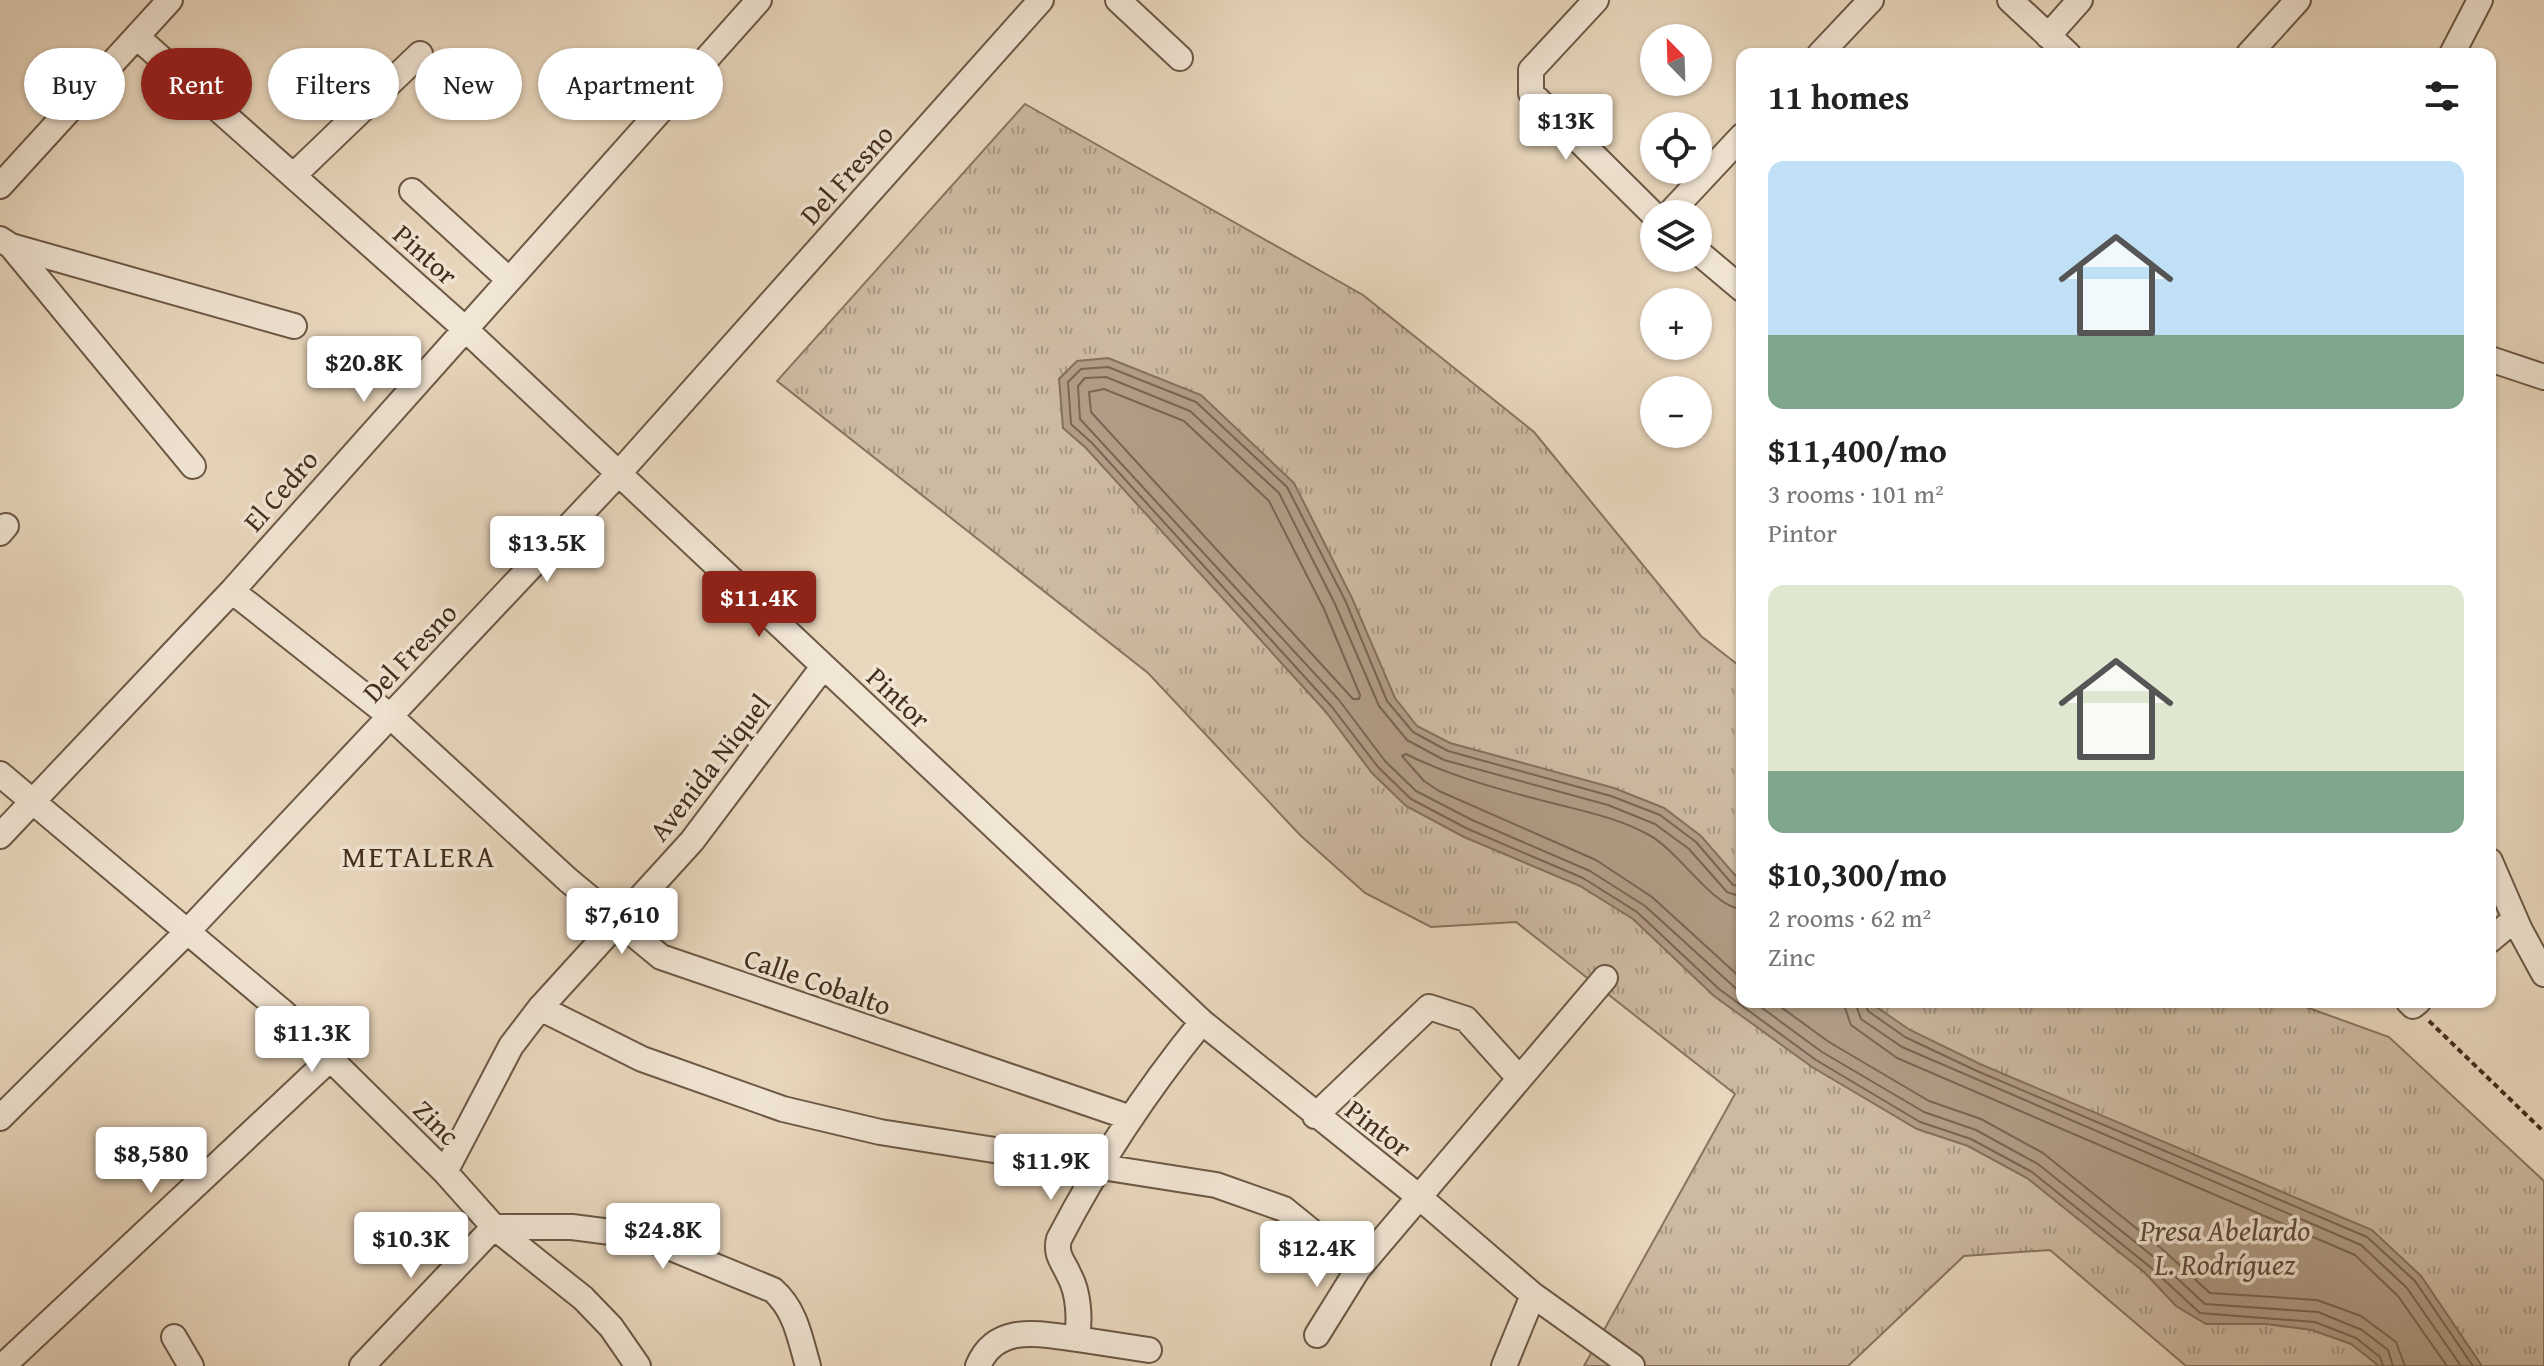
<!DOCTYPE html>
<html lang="en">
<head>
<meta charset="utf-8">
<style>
  :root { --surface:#fff; --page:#f2f2f2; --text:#222; --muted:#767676; --accent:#8f2418 }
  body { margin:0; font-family:"Gentium Book Plus",serif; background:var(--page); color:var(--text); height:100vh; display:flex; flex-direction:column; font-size:30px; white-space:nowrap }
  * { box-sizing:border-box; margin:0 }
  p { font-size:26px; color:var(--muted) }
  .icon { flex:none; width:44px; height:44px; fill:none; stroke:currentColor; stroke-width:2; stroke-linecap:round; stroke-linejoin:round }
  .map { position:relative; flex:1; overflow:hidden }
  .side { position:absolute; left:1736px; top:48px; width:760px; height:960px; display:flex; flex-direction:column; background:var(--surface); border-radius:16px; box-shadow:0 2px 6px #0004 }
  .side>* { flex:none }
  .guide { position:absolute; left:24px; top:48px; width:760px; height:72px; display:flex; gap:16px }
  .needle { width:52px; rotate:337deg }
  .fabs { position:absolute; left:1640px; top:24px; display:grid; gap:16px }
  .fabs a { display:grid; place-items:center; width:72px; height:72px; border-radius:50%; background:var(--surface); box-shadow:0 2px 6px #0004; font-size:40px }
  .price { position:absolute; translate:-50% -68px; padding:0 18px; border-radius:8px; background:#fff; color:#222; font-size:26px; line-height:52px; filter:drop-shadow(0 2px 4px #0008) }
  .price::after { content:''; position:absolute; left:50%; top:48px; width:24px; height:18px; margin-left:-12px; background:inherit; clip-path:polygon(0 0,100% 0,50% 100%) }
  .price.on { background:var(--accent); color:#fff }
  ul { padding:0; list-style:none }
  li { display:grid; align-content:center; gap:16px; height:424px; padding:0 32px }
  li span { display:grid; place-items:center; height:248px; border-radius:16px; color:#555 }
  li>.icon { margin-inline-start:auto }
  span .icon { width:144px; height:144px; fill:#fffc; stroke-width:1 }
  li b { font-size:34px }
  h2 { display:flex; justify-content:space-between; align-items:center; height:96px; padding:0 32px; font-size:34px }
  .pill { padding:0 28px; border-radius:36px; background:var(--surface); box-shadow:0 2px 6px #0004; font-size:28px; line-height:72px }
  .pill.on { background:var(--accent); color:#fff }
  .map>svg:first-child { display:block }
  .park { fill:url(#park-tufts); stroke:#887460; stroke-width:2 }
  .water { fill:#b19d87; stroke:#85705d; stroke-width:2 }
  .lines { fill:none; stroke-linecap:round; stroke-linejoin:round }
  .shore { stroke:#7a6552; stroke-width:2 }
  .minor-casing { stroke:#6c5845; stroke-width:28 }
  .path { stroke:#432d1d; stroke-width:4; stroke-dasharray:6 4; stroke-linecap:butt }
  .minor { stroke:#f1e5d4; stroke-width:24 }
  .labels { text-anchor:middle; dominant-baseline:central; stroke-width:7; stroke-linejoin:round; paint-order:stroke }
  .street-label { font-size:28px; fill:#432d1d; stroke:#f1e5d4 }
  .neighbourhood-label { font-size:30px; letter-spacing:2px; fill:#432d1d; stroke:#f1e5d4 }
  .water-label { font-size:30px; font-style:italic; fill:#5e4938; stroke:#f1e5d4 }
</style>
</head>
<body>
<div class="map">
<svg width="2544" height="1366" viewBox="0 0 2544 1366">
  <defs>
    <pattern id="park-tufts" width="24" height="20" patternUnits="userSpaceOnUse" patternTransform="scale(2)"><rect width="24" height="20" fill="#cdbaa2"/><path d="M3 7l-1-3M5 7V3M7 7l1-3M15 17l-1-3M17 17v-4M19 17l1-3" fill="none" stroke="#a89883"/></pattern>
  </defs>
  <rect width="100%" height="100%" fill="#e9d7bd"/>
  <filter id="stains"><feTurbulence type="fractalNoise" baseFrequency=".0025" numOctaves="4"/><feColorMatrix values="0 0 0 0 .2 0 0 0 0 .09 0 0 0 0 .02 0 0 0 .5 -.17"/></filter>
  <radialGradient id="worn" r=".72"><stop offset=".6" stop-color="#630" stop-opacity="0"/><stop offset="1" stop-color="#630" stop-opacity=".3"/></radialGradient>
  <path class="park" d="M1025,104L1363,295L1534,432L1701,636L1742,668V1002H2292L2389,1037L2544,1181V1366H2186L2050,1250L1964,1256L1848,1366H1584L1735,1094L1516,922L1431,927L1365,893L1300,835L1148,673L777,381Z"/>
  <path class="water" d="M1108,358L1201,395L1294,483L1352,598L1395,698L1417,726L1450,743L1614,788L1664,808L1701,836L1742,883V1002H1869L1910,1030L1980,1064L2372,1230L2421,1276L2482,1366H2379L2351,1344L2312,1330L2266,1324H2206L2176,1306L2144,1272L2027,1178L1968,1146L1917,1129L1812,1067L1714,996L1633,919L1580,886L1464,837L1406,806L1372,773L1326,712L1086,448L1063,428L1059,379L1077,361Z"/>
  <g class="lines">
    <path class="shore" d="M1104,389L1184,421L1269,501L1324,609L1360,695L1359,699H1353L1091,412L1089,392Z
      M1742,887L1733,885L1696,842L1660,815L1611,796L1448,751L1413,732L1387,701L1345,600L1287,487L1196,402L1108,367L1081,369L1068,382L1071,424L1092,443L1332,707L1378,767L1411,799L1468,829L1583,878L1637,912L1719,989L1816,1060L1920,1122L1971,1139L2032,1172L2149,1266L2200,1313L2315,1322L2356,1338L2380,1357L2383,1366
      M1742,897L1727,892L1689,849L1655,824L1608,805L1444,760L1407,740L1379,706L1335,604L1279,493L1190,411L1106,377L1085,378L1078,386L1080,419L1339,700L1385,761L1416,791L1472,820L1590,871L1645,906L1742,994
      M1742,909C1713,908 1680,852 1649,835C1621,819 1587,812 1556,804C1505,791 1454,778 1406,754L1402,756L1424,781L1439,791L1596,860L1652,897L1742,979
      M1754,1002L1822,1052L1924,1112L1976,1130L2038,1164L2155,1258L2205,1304L2318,1312L2362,1330L2388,1350L2393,1366
      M1774,1002L1829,1042L1929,1101L1981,1119L2043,1153L2162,1249L2210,1293L2317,1300L2361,1316L2396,1342L2405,1366
      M1843,1002L1851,1025L1897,1058L2355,1255L2398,1296L2447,1366
      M1855,1002L1861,1019L1902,1047L2361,1245L2407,1288L2461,1366
      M1865,1002L1868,1011L1905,1037L1977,1071L2367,1237L2415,1281L2473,1366"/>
    <g class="minor-casing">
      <path id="minor" d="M1118,0L1180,58
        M1596,0L1531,70V93L1654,215
        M2010,0L2068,54
        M2048,36L2080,0
        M137,37L463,327L1202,1022L1418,1196L1533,1295L1504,1366
        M1820,54L1871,0
        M2249,54L2298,0
        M2452,54L2480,0
        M294,175L420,54
        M0,186L170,0
        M412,191L507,278
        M1669,214L1742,136
        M0,239L11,246L193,466
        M11,246L294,326
        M1698,252L1742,289
        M2490,359L2544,377
        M0,533L6,526
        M232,591L390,716L568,880L661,957L1128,1117
        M0,774L284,1013L445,1172L494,1227L583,1298L611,1327L638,1366
        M0,836L232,591L759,0
        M2490,861L2520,930L2544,974
        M2490,940L2515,919
        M2409,1002L2413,1006L2418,1002
        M540,1008L642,1059L783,1109L880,1132L1216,1185L1284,1209L1358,1269L1605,978
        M1315,1116L1429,1007L1466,1019L1519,1078
        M0,1118L187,932L620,472L1041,0
        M445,1172L511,1046L540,1008L692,841L823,667
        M1533,1295L1632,1366
        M1317,1335L1358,1269
        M174,1337L191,1366
        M1077,1339L1149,1350
        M3,1366L330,1059
        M362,1366L494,1227H572L642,1236L773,1290C796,1310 800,1339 808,1366
        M978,1366C996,1323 1039,1334 1077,1339C1080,1319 1079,1293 1069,1275C1063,1261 1055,1255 1059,1239C1100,1160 1146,1091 1202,1022"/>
    </g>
    <path class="path" d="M2429,1021L2544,1132"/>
    <use href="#minor" class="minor"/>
  </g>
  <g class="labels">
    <g class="street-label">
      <text transform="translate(846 174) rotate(-48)">Del Fresno</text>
      <text transform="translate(426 254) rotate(42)">Pintor</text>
      <text transform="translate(280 490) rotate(-49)">El Cedro</text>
      <text transform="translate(409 652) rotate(-47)">Del Fresno</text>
      <text transform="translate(899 697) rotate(43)">Pintor</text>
      <text transform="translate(709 767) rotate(-52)">Avenida Niquel</text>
      <text transform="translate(818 981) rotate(19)">Calle Cobalto</text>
      <text transform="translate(437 1122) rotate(45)">Zinc</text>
      <text transform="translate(1379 1128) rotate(38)">Pintor</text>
    </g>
    <g class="neighbourhood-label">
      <text x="419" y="856">METALERA</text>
    </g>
    <g class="water-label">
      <text x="2225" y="1230">Presa Abelardo<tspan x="2225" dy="34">L. Rodríguez</tspan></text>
    </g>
  </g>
  <rect width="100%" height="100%" filter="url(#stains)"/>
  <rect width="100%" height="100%" fill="url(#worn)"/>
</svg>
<div class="fabs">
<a><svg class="needle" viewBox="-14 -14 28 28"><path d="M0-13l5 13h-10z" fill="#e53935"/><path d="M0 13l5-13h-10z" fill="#767676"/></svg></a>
<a><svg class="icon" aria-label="locate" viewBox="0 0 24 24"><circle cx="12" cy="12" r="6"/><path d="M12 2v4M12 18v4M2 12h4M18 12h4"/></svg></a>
<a><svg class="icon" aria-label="layers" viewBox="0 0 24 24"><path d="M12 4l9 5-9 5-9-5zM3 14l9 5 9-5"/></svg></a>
<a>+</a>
<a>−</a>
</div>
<b class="price" style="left:1566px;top:162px">$13K</b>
<b class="price" style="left:364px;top:404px">$20.8K</b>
<b class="price" style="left:547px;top:584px">$13.5K</b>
<b class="price on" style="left:759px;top:639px">$11.4K</b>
<b class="price" style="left:622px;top:956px">$7,610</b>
<b class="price" style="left:312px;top:1074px">$11.3K</b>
<b class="price" style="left:151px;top:1195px">$8,580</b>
<b class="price" style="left:1051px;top:1202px">$11.9K</b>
<b class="price" style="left:663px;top:1271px">$24.8K</b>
<b class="price" style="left:411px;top:1280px">$10.3K</b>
<b class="price" style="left:1317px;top:1289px">$12.4K</b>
<div class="guide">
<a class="pill">Buy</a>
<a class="pill on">Rent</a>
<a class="pill">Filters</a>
<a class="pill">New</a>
<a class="pill">Apartment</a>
</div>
<section class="side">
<h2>11 homes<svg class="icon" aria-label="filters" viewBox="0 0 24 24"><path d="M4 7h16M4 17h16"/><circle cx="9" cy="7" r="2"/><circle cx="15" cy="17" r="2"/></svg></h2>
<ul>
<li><span style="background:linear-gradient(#bfe0f5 70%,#7fa58c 0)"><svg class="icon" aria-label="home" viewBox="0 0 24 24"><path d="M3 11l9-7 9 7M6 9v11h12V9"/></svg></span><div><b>$11,400/mo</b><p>3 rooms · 101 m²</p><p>Pintor</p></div></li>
<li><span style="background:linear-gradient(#dfe7d0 75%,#7fa58c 0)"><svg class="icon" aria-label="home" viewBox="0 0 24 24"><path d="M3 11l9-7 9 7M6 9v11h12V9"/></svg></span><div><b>$10,300/mo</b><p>2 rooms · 62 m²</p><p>Zinc</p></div></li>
</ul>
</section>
</div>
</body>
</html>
